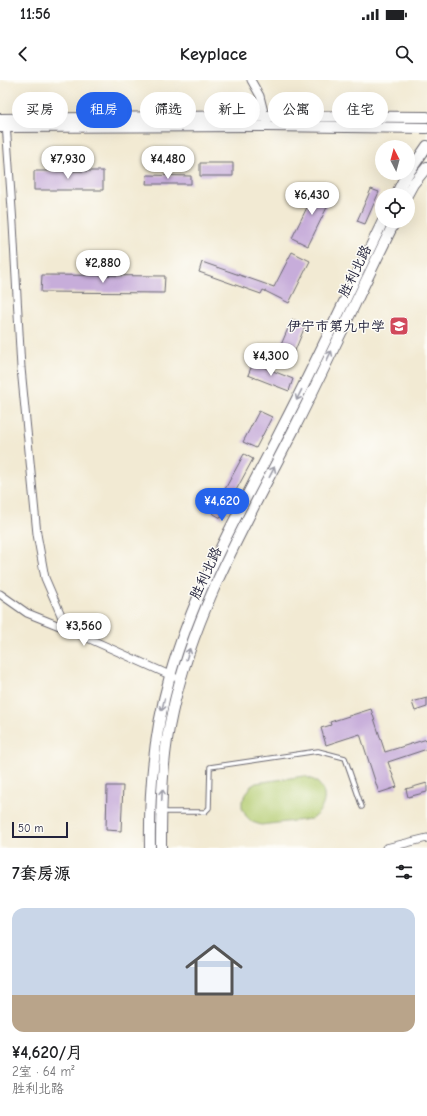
<!DOCTYPE html>
<html lang="zh">
<head>
<meta charset="utf-8">
<style>
  :root { --surface:#fff; --page:#f2f2f2; --text:#202124; --muted:#757577; --accent:#2563eb }
  body { margin:0; font-family:"Comic Neue","LXGW WenKai TC",sans-serif; background:var(--page); color:var(--text); height:100vh; display:flex; flex-direction:column; font-size:15px; white-space:nowrap }
  * { box-sizing:border-box; margin:0 }
  p { font-size:13px; color:var(--muted) }
  .icon { flex:none; width:22px; height:22px; fill:none; stroke:currentColor; stroke-width:2; stroke-linecap:round; stroke-linejoin:round }
  .map { position:relative; height:768px; overflow:hidden }
  .drawer { display:flex; flex-direction:column; background:var(--surface); flex:1 }
  .drawer>* { flex:none }
  .hud { position:absolute; left:12px; top:12px; width:403px; height:36px; display:flex; gap:8px }
  .needle { width:26px; rotate:354deg }
  .controls { position:absolute; left:375px; top:60px; display:grid; gap:8px }
  .controls a { display:grid; place-items:center; width:40px; height:40px; border-radius:50%; background:var(--surface); box-shadow:0 4px 16px #0002; font-size:20px }
  .scale { position:absolute; left:12px; bottom:10px; width:56px; box-sizing:border-box; padding-left:4px; border:2px solid #22223b; border-top:0; font-size:11px; line-height:14px; white-space:nowrap; color:#22223b; -webkit-text-stroke:3px #fdfcf7; paint-order:stroke }
  .price { position:absolute; translate:-50% -34px; padding:0 9px; border-radius:14px; background:#fff; color:#222; font-size:13px; line-height:26px; filter:drop-shadow(0 1px 2px #0008) }
  .price::after { content:''; position:absolute; left:50%; top:24px; width:12px; height:9px; margin-left:-6px; background:inherit; clip-path:polygon(0 0,100% 0,50% 100%) }
  .price.selected { background:var(--accent); color:#fff }
  ul { padding:0; list-style:none }
  li { display:grid; align-content:center; gap:8px; height:212px; padding:0 12px }
  li span { display:grid; place-items:center; height:124px; border-radius:12px; color:#555 }
  li>.icon { margin-inline-start:auto }
  span .icon { width:72px; height:72px; fill:#fffc; stroke-width:1 }
  li b { font-size:17px }
  h2 { display:flex; justify-content:space-between; align-items:center; height:48px; padding:0 12px; font-size:17px }
  .pill { padding:0 14px; border-radius:18px; background:var(--surface); box-shadow:0 4px 16px #0002; font-size:14px; line-height:36px }
  .pill.selected { background:var(--accent); color:#fff }
  .status { display:flex; justify-content:space-between; align-items:center; height:28px; padding:0 20px; background:var(--surface); direction:ltr }
  .status svg { height:11px; fill:currentColor }
  header { display:flex; justify-content:space-between; align-items:center; height:52px; padding:0 12px; background:var(--surface); font-size:18px; font-weight:700 }
  .map>svg:first-child { display:block }
  .green { fill:#b4cc71; stroke:#6b7756 }
  .building { fill:#c7adda }
  .lines { fill:none; stroke-linecap:round; stroke-linejoin:round }
  .service-casing { stroke:#6b6870; stroke-width:5.5 }
  .minor-casing { stroke:#6b6870; stroke-width:9 }
  .secondary-casing { stroke:#6b6870; stroke-width:12 }
  .service { stroke:#fff; stroke-width:3.5 }
  .minor { stroke:#fff; stroke-width:7 }
  .secondary { stroke:#fff; stroke-width:10 }
  .oneway { stroke:#9c9ca7 }
  .labels { text-anchor:middle; dominant-baseline:central; stroke-width:3; stroke-linejoin:round; paint-order:stroke }
  .street-label { font-size:14px; fill:#22223b; stroke:#fdfcf7 }
  .poi-label { font-size:14px; fill:#22223b; stroke:#fdfcf7; text-anchor:end }
</style>
</head>
<body>
<div class="status"><b>11:56</b><svg viewBox="0 0 49 12"><path d="M0 12V9h3v3zM5 12V6h3v6zM10 12V3h3v9zM15 12V0h3v12zM26 1h20v11H26zM47 4h2v5h-2z"/></svg></div>
<header><svg class="icon" aria-label="back" viewBox="0 0 24 24"><path d="M15 5l-7 7 7 7"/></svg>Keyplace<svg class="icon" aria-label="search" viewBox="0 0 24 24"><circle cx="10" cy="10" r="6"/><path d="M15 15l6 6"/></svg></header>
<div class="map">
<svg width="427" height="768" viewBox="0 0 427 768">
  <rect width="100%" height="100%" fill="#fdfcf7"/>
  <filter id="ink" filterUnits="userSpaceOnUse"><feTurbulence type="fractalNoise" baseFrequency=".025" numOctaves="2"/><feDisplacementMap in="SourceGraphic" scale="8" xChannelSelector="R" yChannelSelector="G"/><feConvolveMatrix kernelMatrix="1 2 1 2 8 2 1 2 1" color-interpolation-filters="sRGB"/></filter>
  <filter id="wash" filterUnits="userSpaceOnUse"><feTurbulence type="fractalNoise" baseFrequency=".012" numOctaves="4" result="noise"/><feDisplacementMap in="SourceGraphic" scale="16" xChannelSelector="R" yChannelSelector="G"/><feGaussianBlur stdDeviation="0.9" result="paint"/><feColorMatrix in="noise" values="0 0 0 0 0 0 0 0 0 0 0 0 0 0 0 0 0 1.4 0 .05"/><feComposite in="paint" operator="in"/></filter>
  <g filter="url(#wash)">
    <rect width="100%" height="100%" fill="#f2ead3"/>
    <path class="green" d="M304,696C309,698 314,699 318,703C330,715 323,732 311,739L261,745L252,742L246,736L242,728V721L251,706L256,703Z"/>
    <g id="blocks">
      <path class="building" d="M200,83H233V96H200Z
        M34,91H103V110H34Z
        M147,95L191,96V104H146Z
        M317,107L333,115L308,166L292,158Z
        M371,109L379,112L365,144L357,141Z
        M292,172L310,181L289,223L263,210L261,214L199,192L202,182L274,207Z
        M42,195L165,196L164,213L41,212Z
        M292,239L306,244L289,285L275,279Z
        M253,283L293,299L289,311L248,295Z
        M259,331L272,337L256,368L243,362Z
        M244,374L253,379L221,438L212,433Z
        M427,618V627L415,631L412,622Z
        M371,629L385,672L427,659V669L388,682L397,707L379,713L360,654L326,665L321,648L331,645L330,642Z
        M427,703V712L408,717L406,709Z
        M107,706H123L121,751L106,750Z"/>
    </g>
  </g>
  <g filter="url(#ink)">
    <use href="#blocks" fill-opacity="0" stroke="#6b6870" stroke-width="1"/>
    <g class="lines">
      <g class="service-casing">
        <path id="service" d="M162,732H205L209,728L210,687L318,671L345,678L362,727"/>
      </g>
      <g class="minor-casing">
        <path id="minor" d="M251,0L260,16L266,40
          M6,43L13,144L21,288L37,454L45,498L67,549
          M0,514L27,533L72,551L174,597
          M386,768L427,758"/>
      </g>
      <g class="secondary-casing">
        <path id="secondary" d="M0,39L266,36L427,37
          M0,47L266,46L427,48
          M396,115L403,101L427,66
          M407,115L413,104L427,87
          M150,768C149,710 154,652 170,596C195,508 242,427 283,346C318,278 350,209 383,141
          M161,768C161,723 162,677 172,633C194,531 247,441 294,349C329,280 361,210 395,141"/>
      </g>
      <use href="#service" class="service"/>
      <use href="#minor" class="minor"/>
      <use href="#secondary" class="secondary"/>
    </g>
    <defs><path id="oneway-shaft" d="M-6 0H5M1.5-3L5.5 0L1.5 3" fill="none" stroke-width="1.6" stroke-linecap="round" stroke-linejoin="round"/></defs>
    <g class="oneway">
      <use href="#oneway-shaft" transform="translate(329 276) rotate(-64)"/>
      <use href="#oneway-shaft" transform="translate(299 315) rotate(116)"/>
      <use href="#oneway-shaft" transform="translate(272 392) rotate(-63)"/>
      <use href="#oneway-shaft" transform="translate(188 574) rotate(-72)"/>
      <use href="#oneway-shaft" transform="translate(163 625) rotate(103)"/>
      <use href="#oneway-shaft" transform="translate(162 715) rotate(-87)"/>
    </g>
  </g>
  <defs>
    <g id="school-square" transform="scale(1)"><rect x="-9" y="-9" width="18" height="18" rx="4" fill="#d1495b" stroke="#fdfcf7"/><path d="M0-5L7-2L0 1L-7-2ZM-4 1L0 2.5L4 1V4Q0 6-4 4Z" fill="#fff"/></g>
  </defs>
  <g fill-rule="evenodd">
    <use href="#school-square" x="399" y="246"/>
  </g>
  <g class="labels">
    <g class="street-label">
      <text transform="translate(355 191) rotate(-64)">胜利北路</text>
      <text transform="translate(206 493) rotate(-65)">胜利北路</text>
    </g>
    <g class="poi-label">
      <text x="385" y="246">伊宁市第九中学</text>
    </g>
  </g>
</svg>
<div class="controls">
<a><svg class="needle" viewBox="-14 -14 28 28"><path d="M0-13l5 13h-10z" fill="#e53935"/><path d="M0 13l5-13h-10z" fill="#757577"/></svg></a>
<a><svg class="icon" aria-label="locate" viewBox="0 0 24 24"><circle cx="12" cy="12" r="6"/><path d="M12 2v4M12 18v4M2 12h4M18 12h4"/></svg></a>
</div>
<div class="scale">50 m</div>
<b class="price" style="left:68px;top:100px">¥7,930</b>
<b class="price" style="left:168px;top:100px">¥4,480</b>
<b class="price" style="left:312px;top:136px">¥6,430</b>
<b class="price" style="left:103px;top:204px">¥2,880</b>
<b class="price" style="left:271px;top:297px">¥4,300</b>
<b class="price selected" style="left:222px;top:442px">¥4,620</b>
<b class="price" style="left:84px;top:567px">¥3,560</b>
<div class="hud">
<a class="pill">买房</a>
<a class="pill selected">租房</a>
<a class="pill">筛选</a>
<a class="pill">新上</a>
<a class="pill">公寓</a>
<a class="pill">住宅</a>
</div>
</div>
<section class="drawer">
<h2>7套房源<svg class="icon" aria-label="filters" viewBox="0 0 24 24"><path d="M4 7h16M4 17h16"/><circle cx="9" cy="7" r="2"/><circle cx="15" cy="17" r="2"/></svg></h2>
<ul>
<li><span style="background:linear-gradient(#c9d6e8 70%,#b9a48a 0)"><svg class="icon" aria-label="home" viewBox="0 0 24 24"><path d="M3 11l9-7 9 7M6 9v11h12V9"/></svg></span><div><b>¥4,620/月</b><p>2室 · 64 m²</p><p>胜利北路</p></div></li>
</ul>
</section>
</body>
</html>
